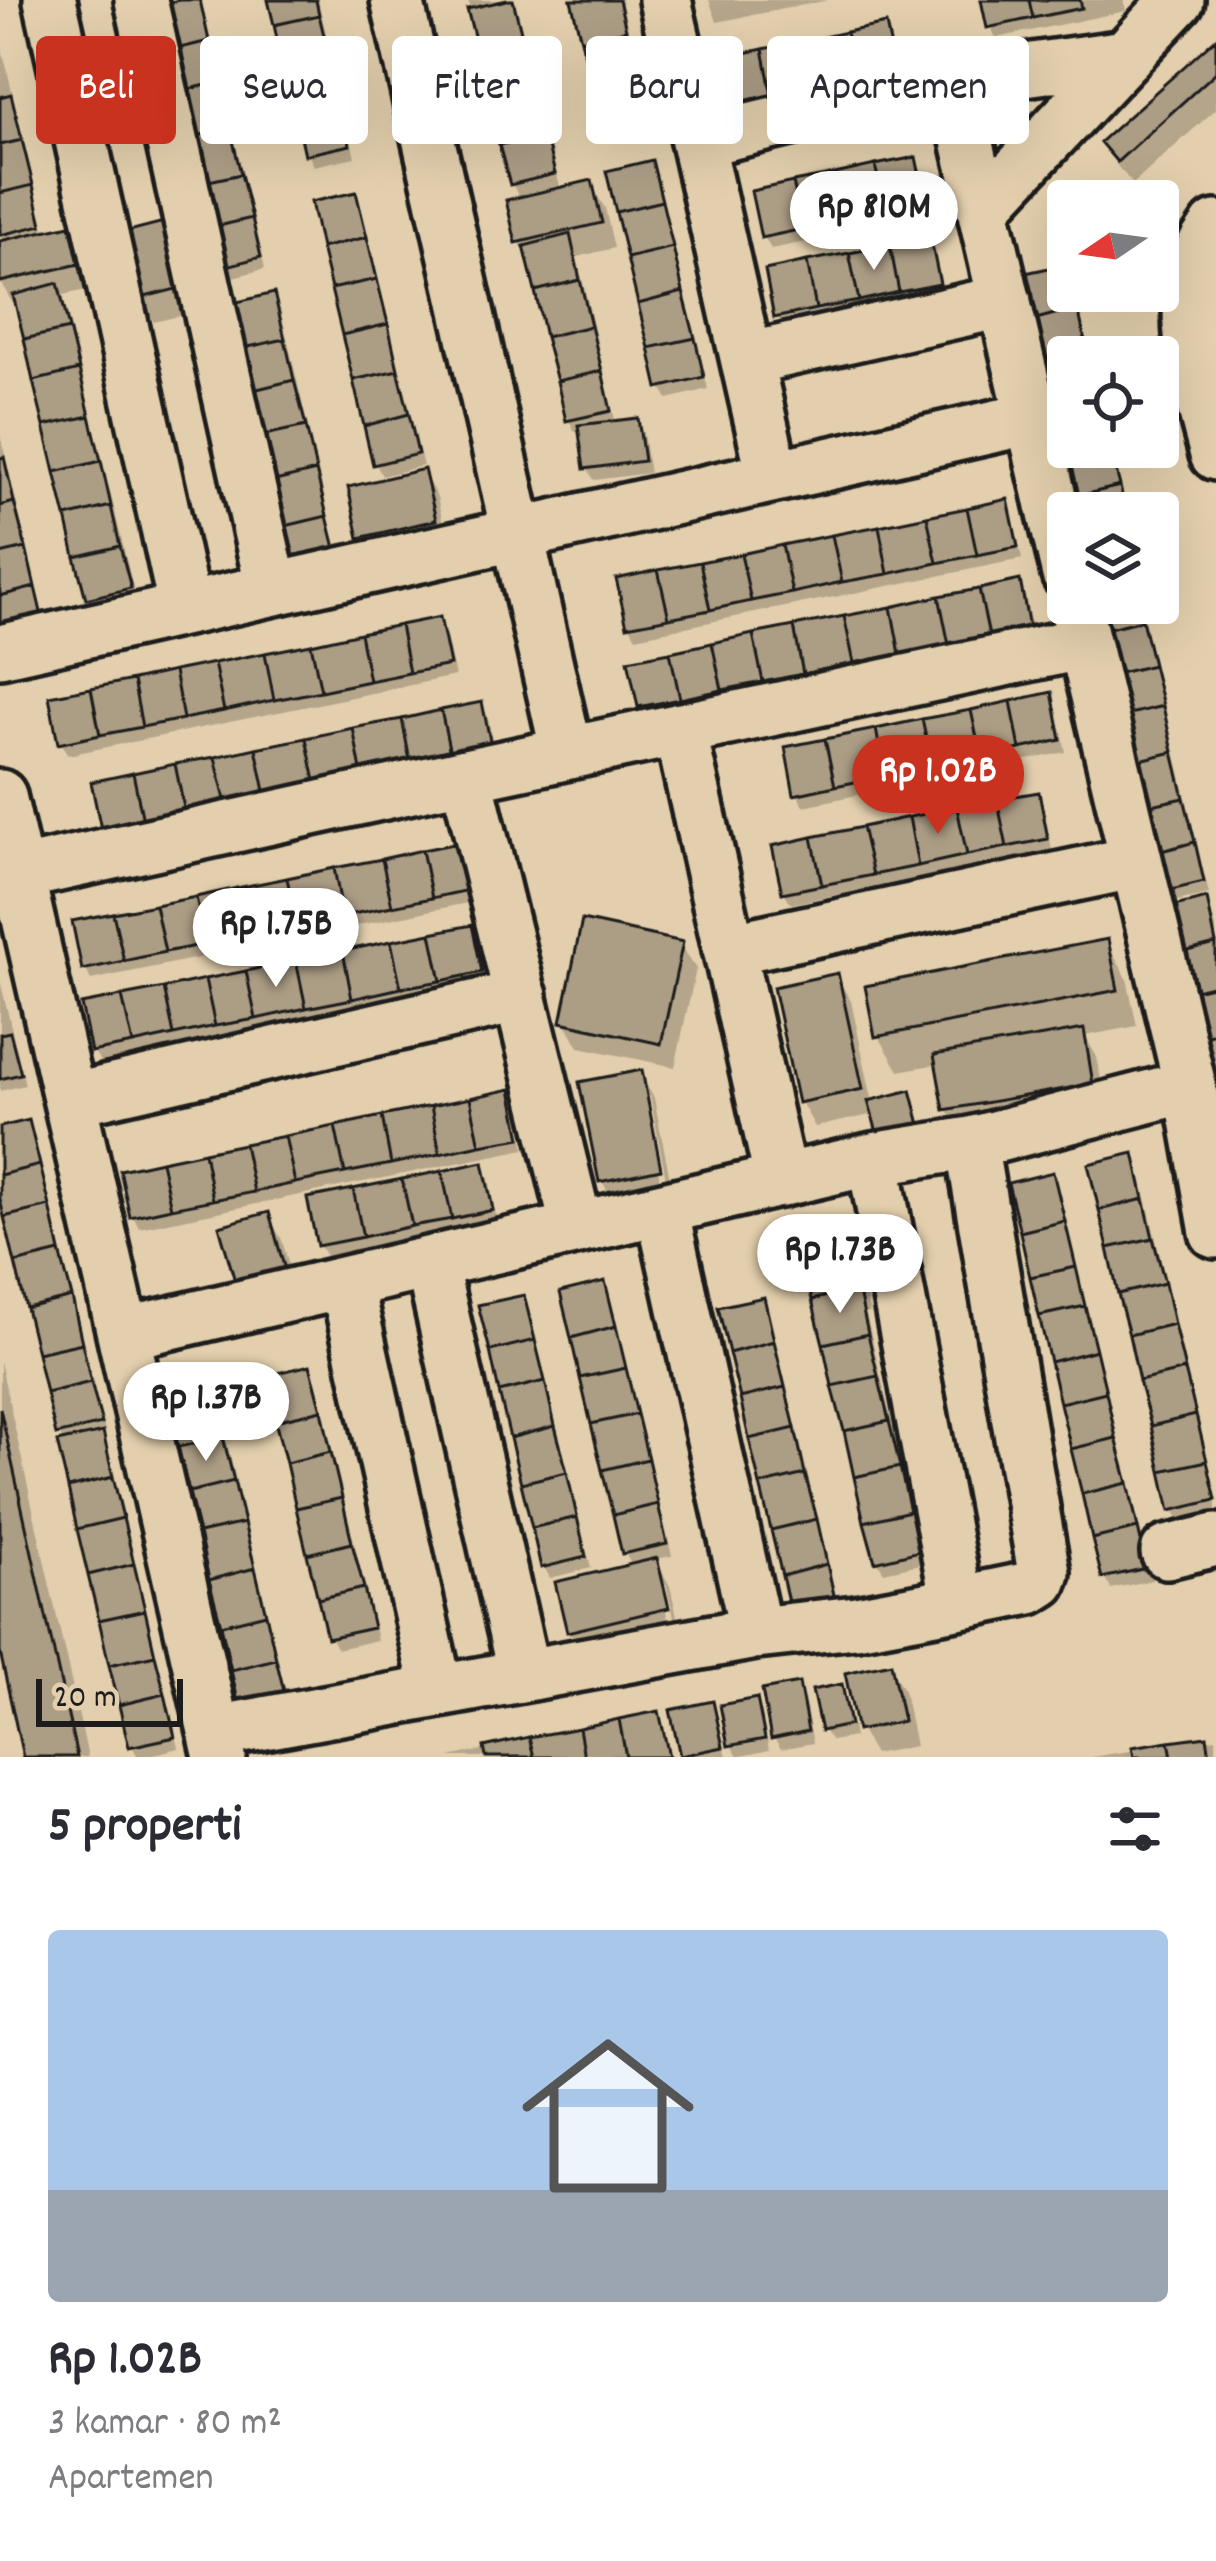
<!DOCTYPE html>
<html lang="id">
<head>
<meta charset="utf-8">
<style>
  :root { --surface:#fff; --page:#f7f7f7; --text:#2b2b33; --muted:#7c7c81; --accent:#c8321e }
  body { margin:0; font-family:Dekko,sans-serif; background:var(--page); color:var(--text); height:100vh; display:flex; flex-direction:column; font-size:45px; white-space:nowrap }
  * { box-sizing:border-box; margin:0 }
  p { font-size:39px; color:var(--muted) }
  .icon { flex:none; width:66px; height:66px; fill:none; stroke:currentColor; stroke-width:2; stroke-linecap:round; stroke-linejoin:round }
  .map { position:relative; height:1757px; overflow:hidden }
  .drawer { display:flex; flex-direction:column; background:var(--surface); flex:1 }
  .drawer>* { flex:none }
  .hud { position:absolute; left:36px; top:36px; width:1146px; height:108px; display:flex; gap:24px }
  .needle { width:78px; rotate:257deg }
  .tools { position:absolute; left:1047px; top:180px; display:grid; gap:24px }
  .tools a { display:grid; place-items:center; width:132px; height:132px; border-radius:12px; background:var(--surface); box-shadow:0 12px 48px #0002; font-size:60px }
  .scale { position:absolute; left:36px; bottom:30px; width:147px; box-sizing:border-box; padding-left:12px; border:6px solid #1c1c1c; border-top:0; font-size:33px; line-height:42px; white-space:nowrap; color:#1c1c1c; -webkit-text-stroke:9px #e3cfad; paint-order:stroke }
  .price { position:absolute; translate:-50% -102px; padding:0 27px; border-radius:42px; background:#fff; color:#222; font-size:39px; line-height:78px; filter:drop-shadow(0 3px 6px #0008) }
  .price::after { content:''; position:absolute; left:50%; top:72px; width:36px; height:27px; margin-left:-18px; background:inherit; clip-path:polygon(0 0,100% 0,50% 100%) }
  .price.active { background:var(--accent); color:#fff }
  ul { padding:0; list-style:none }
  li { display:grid; align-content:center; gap:24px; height:636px; padding:0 48px }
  li span { display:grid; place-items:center; height:372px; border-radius:12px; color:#555 }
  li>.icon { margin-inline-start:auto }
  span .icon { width:216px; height:216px; fill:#fffc; stroke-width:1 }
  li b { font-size:51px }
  h2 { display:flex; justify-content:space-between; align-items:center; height:144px; padding:0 48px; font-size:51px }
  .chip { padding:0 42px; border-radius:12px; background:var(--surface); box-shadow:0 12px 48px #0002; font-size:42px; line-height:108px }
  .chip.active { background:var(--accent); color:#fff }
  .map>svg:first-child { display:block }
  .shadow { fill:#0003; fill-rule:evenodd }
  .building { fill:#ac9d85; stroke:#1c1c1c; stroke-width:3 }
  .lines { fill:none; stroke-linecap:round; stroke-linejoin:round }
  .minor-casing { stroke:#1c1c1c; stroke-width:60 }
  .minor { stroke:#e3cfad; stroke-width:51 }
</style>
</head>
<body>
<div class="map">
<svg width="1216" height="1757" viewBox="0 0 1216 1757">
  <rect width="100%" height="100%" fill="#e3cfad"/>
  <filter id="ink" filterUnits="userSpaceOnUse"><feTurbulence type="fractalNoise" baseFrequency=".00833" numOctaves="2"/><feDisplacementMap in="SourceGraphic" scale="24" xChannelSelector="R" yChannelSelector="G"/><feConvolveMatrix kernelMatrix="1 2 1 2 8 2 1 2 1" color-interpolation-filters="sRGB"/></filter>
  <g filter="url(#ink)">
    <path class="shadow" d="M155,0H201L265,269L225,279Z
      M271,0H318L355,157L314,166L308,154Z
      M468,0H515L561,191L590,184L605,208L614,248L577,257L616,424L637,421L643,433L649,473L594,480L587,468L582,430L575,432L569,420L532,264L519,242L521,200L512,184Z
      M574,0H621L651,126L610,136L604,124Z
      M709,0H829L717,22Z
      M984,0H1124L1126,11L996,38L990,26Z
      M884,27L891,39L901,84L740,116L733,104Z
      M0,40L46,234L68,228L83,253L91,289L63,295L136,600L95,609L88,598L18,306H14L0,281V244L4,243L0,236Z
      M1216,42V109L1133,184L1118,167L1104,143Z
      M915,160L922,172L931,217L771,249L764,237Z
      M650,163L657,175L708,389L668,399L661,387Z
      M355,195L361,207L423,466L382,476L376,464Z
      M124,236L204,310L154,322L140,297Z
      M928,240L935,251L944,295L784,328L777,316Z
      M1065,267L1068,272V291H1075L1090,357H1068V447H1112L1127,513H1081L1025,276Z
      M273,297L280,308L341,568L301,577Z
      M0,433L49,641L0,631Z
      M423,473L437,497L448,545L377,562L362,537Z
      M1007,503L1013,515L1022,559L636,637L629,625Z
      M1019,584L1025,595L1034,639L648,718L641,706Z
      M1094,603H1140L1209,894L1168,903Z
      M439,621L445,632L455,676L68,755L61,743Z
      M1050,696L1057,708L1066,752L804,806L797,794Z
      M481,705L488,717L496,762L110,840L104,828Z
      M1037,795L1044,807L1052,851L791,904L784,892Z
      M462,845L477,901L91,980L85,968Z
      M1206,901L1212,913L1216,928V1124L1165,911Z
      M471,928L478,940L486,984L100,1062L94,1051Z
      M1106,942L1127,978L1137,1026L1085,1036L1097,1057L1106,1108L961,1134L947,1109L938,1064L899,1071L878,1035Z
      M681,945L696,969L675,1067L579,1047L565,1022Z
      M836,976L851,1001L873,1103L910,1093L916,1105L926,1144L875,1114L815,1127L801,1102Z
      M0,980L25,1085L0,1091Z
      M640,1074L654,1098L673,1194L616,1206L602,1181ZM644,1096H650L667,1184L661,1185Z
      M510,1093L516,1105L525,1149L139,1228L133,1216Z
      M27,1123L34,1135L106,1436L102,1437L108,1447L179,1748L142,1757H138L132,1746L64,1443L59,1434L0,1187V1130Z
      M1132,1156L1139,1168L1216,1494V1513L1180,1522L1173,1510Z
      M482,1166L489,1178L497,1222L326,1256L319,1245Z
      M1052,1175L1058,1187L1152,1580L1111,1589L1104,1577Z
      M268,1215L282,1240L300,1306L256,1318Z
      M840,1226L854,1250L870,1313L866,1314L925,1563L884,1572L877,1561Z
      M604,1284L610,1296L672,1556L655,1559L670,1586L681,1633L584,1655L569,1631L632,1567L625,1553ZM660,1584H666L675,1622L669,1624Z
      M523,1298L529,1310L591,1568L550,1578L544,1567Z
      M762,1300L769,1312L841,1616L800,1625Z
      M0,1361L88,1757H26L0,1638Z
      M309,1368L316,1380L377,1640L337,1649L330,1637Z
      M210,1389L217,1400L290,1710L243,1709Z
      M890,1667L904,1691L915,1746L874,1754L860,1730Z
      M797,1686L804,1698L813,1743L781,1749L774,1738Z
      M841,1687L847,1699L854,1737L831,1741L824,1730Z
      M755,1701L762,1713L769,1750L738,1757L731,1745Z
      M711,1704L718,1716L727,1757H684L683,1755Z
      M657,1714L664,1726L671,1757H449Z
      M1216,1738V1757H1090Z"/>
    <path class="building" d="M179,0H200L209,41L164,52L153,6Z
      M268,0H316L319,15L274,25Z
      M507,0H513L524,44L479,55L467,9Z
      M571,0H619L626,30L581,40Z
      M981,0H1029L1033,18L987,28Z
      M1029,0H1080L1082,8L1033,18Z
      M319,15L330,60L284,71L274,25Z
      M886,24L896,72L855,80L846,32Z
      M626,30L637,75L592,86L581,40Z
      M846,32L855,80L815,88L805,41Z
      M1216,38V72L1117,162L1100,142Z
      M209,41L219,82L173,93L164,52Z
      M805,41L815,88L772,96L763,49Z
      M524,44L535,90L489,100L479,55Z
      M763,49L772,96L730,105L721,58Z
      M330,60L341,105L296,115L284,71Z
      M637,75L647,115L601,125L592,86Z
      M219,82L230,128L185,139L173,93Z
      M535,90L545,135L499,145L489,100Z
      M11,94L22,140L0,145V97Z
      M341,105L350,145L305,155L296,115Z
      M230,128L241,174L195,184L185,139Z
      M545,135L555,174L510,185L499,145Z
      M22,140L33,185L0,193V145Z
      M916,157L926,205L886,213L875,165Z
      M652,160L662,201L616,212L606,171Z
      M875,165L886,213L845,221L835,174Z
      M241,174L252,218L206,229L195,184Z
      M835,174L845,221L803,229L793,182Z
      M592,180L602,223L516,243L506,200Z
      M793,182L803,229L761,238L751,191Z
      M33,185L42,225L0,235V193Z
      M356,192L367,237L321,248L311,202Z
      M662,201L673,247L627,258L616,212Z
      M252,218L261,257L216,269L206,229Z
      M175,219L192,285L137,299L121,233Z
      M70,225L79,264L0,282V241Z
      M570,234L580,280L535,291L524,246Z
      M930,236L940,284L899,292L890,245Z
      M367,237L377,279L331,289L321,248Z
      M890,245L899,292L859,301L849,253Z
      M673,247L683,292L638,304L627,258Z
      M849,253L859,301L816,309L807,261Z
      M807,261L816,309L774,318L765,270Z
      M1067,264L1068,291H1073L1078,308L1032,320L1021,274Z
      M377,279L388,324L342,335L331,289Z
      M580,280L591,326L545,337L535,291Z
      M58,283L69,329L24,339L13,295Z
      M683,292L695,338L649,348L638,304Z
      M274,293L285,339L239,349L229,304Z
      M1078,308L1087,350L1042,360L1032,320Z
      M388,324L398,370L353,380L342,335Z
      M591,326L602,371L557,381L545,337Z
      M69,329L79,370L33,381L24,339Z
      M695,338L704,377L658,388L649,348Z
      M285,339L294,380L249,391L239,349Z
      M1087,350L1089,357H1068V403L1052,407L1042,360Z
      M79,370L90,416L44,426L33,381Z
      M398,370L409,414L364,426L353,380Z
      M602,371L611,411L566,421L557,381Z
      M294,380L306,426L260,436L249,391Z
      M1068,403V447H1084L1063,452L1052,407Z
      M409,414L418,454L373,465L364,426Z
      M90,416L101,461L55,472L44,426Z
      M638,418L644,461L584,469L578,425Z
      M306,426L316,471L271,482L260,436Z
      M1084,447H1110L1120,486L1074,497L1063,452Z
      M4,457L14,502L0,506V458Z
      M101,461L111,506L66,517L55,472Z
      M424,469L436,520L359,538L348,487Z
      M316,471L327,516L281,527L271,482Z
      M1120,486L1126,513H1078L1074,497Z
      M1008,499L1018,547L977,555L967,508Z
      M14,502L26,548L0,554V506Z
      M111,506L120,546L75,557L66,517Z
      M967,508L977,555L937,563L927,516Z
      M327,516L337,556L291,566L281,527Z
      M927,516L937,563L888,574L879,526Z
      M879,526L888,574L842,582L832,535Z
      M832,535L842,582L792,593L782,545Z
      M782,545L792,593L751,601L741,554Z
      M120,546L131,588L86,599L75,557Z
      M26,548L35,587L0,596V554Z
      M741,554L751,601L710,610L700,562Z
      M700,562L710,610L669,618L658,570Z
      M658,570L669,618L627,626L616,579Z
      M1020,580L1029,628L989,636L979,589Z
      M35,587L45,629L0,640V596Z
      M979,589L989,636L949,645L939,596Z
      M939,596L949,645L900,654L891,607Z
      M1090,603H1138L1142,620L1097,631Z
      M891,607L900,654L854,663L844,616Z
      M844,616L854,663L803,674L794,626Z
      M440,617L450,665L409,673L400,625Z
      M1142,620L1153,665L1107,676L1097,631Z
      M400,625L409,673L369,681L360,633Z
      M794,626L803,674L763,682L753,634Z
      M360,633L369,681L321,691L311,644Z
      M753,634L763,682L722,690L712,643Z
      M712,643L722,690L680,699L670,652Z
      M311,644L321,691L274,700L265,653Z
      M670,652L680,699L638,707L628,660Z
      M265,653L274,700L224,711L214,663Z
      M214,663L224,711L183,719L174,671Z
      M1153,665L1163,706L1117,717L1107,676Z
      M174,671L183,719L142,727L133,680Z
      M133,680L142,727L100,735L91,688Z
      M91,688L100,735L58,744L49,696Z
      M1052,692L1061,740L1020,749L1011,701Z
      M1011,701L1020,749L981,757L971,710Z
      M482,702L492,750L451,758L441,710Z
      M1163,706L1173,752L1128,763L1117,717Z
      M441,710L451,758L411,766L402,719Z
      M971,710L981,757L932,767L922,719Z
      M402,719L411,766L362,776L353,728Z
      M922,719L932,767L885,776L876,729Z
      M353,728L362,776L316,786L306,738Z
      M876,729L885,776L835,786L825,739Z
      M306,738L316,786L266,796L256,748Z
      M825,739L835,786L794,795L785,747Z
      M256,748L266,796L226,804L215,757Z
      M1173,752L1184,798L1138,808L1128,763Z
      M215,757L226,804L185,813L175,764Z
      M175,764L185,813L143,821L133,773Z
      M133,773L143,821L101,829L91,782Z
      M1039,792L1048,839L1007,847L997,799Z
      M1184,798L1195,842L1150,854L1138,808Z
      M997,799L1007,847L967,855L957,808Z
      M957,808L967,855L918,866L909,817Z
      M909,817L918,866L873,875L862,827Z
      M862,827L873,875L822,885L812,837Z
      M812,837L822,885L782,893L772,846Z
      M463,842L473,889L432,898L422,850Z
      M1195,842L1204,882L1159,893L1150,854Z
      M422,850L432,898L392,906L382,859Z
      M382,859L392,906L343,916L334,868Z
      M334,868L343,916L297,926L287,878Z
      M287,878L297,926L247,936L237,888Z
      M237,888L247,936L206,944L196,897Z
      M196,897L206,944L165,952L155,905Z
      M1207,898L1216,944L1172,955L1162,909Z
      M155,905L165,952L124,961L113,913Z
      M113,913L124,961L82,970L72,921Z
      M582,920L683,942L661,1044L561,1022Z
      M472,925L482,972L441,981L431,933Z
      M431,933L441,981L401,988L391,941Z
      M1108,939L1118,990L875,1037L865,986Z
      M391,941L401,988L352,999L343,951Z
      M1216,944V985L1182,993L1172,955Z
      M343,951L352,999L306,1008L296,960Z
      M296,960L306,1008L256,1019L246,971Z
      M246,971L256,1019L215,1026L205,979Z
      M838,973L863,1089L798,1103L773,987Z
      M205,979L215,1026L174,1035L164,988Z
      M1216,985V1033L1192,1038L1182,993Z
      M164,988L174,1035L133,1044L122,996Z
      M122,996L133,1044L91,1052L81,1004Z
      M1084,1029L1093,1084L944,1110L934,1055Z
      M10,1032L21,1074L0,1079V1034Z
      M642,1070L661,1169L599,1182L579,1082Z
      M511,1089L521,1138L480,1145L470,1098Z
      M911,1090L922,1132L880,1143L868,1101Z
      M470,1098L480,1145L440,1154L431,1106Z
      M431,1106L440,1154L391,1164L382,1116Z
      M382,1116L391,1164L345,1173L335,1126Z
      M29,1120L40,1165L0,1175V1127Z
      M335,1126L345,1173L295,1183L285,1136Z
      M285,1136L295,1183L254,1192L244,1144Z
      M244,1144L254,1192L213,1200L204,1152Z
      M204,1152L213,1200L171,1208L161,1161Z
      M1134,1153L1144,1199L1099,1210L1088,1164Z
      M161,1161L171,1208L130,1217L120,1170Z
      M483,1162L493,1210L452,1219L442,1171Z
      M40,1165L50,1206L4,1217L0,1199V1175Z
      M442,1171L452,1219L412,1226L402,1179Z
      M1053,1172L1065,1221L1020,1232L1008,1183Z
      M402,1179L412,1226L363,1237L353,1189Z
      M353,1189L363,1237L317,1246L307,1198Z
      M1144,1199L1153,1238L1108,1248L1099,1210Z
      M50,1206L60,1252L15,1263L4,1217Z
      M269,1212L288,1281L239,1295L219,1226Z
      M1065,1221L1076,1267L1030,1277L1020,1232Z
      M842,1222L858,1288L812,1300L796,1233Z
      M1153,1238L1165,1283L1118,1294L1108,1248Z
      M60,1252L72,1297L26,1308L15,1263Z
      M1076,1267L1085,1306L1039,1316L1030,1277Z
      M605,1281L616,1326L571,1338L560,1292Z
      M1165,1283L1174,1324L1129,1335L1118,1294Z
      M858,1288L868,1334L823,1344L812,1300Z
      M524,1295L535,1340L490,1351L478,1305Z
      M72,1297L82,1343L37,1353L26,1308Z
      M764,1297L774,1341L729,1353L718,1307Z
      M1085,1306L1096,1350L1050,1362L1039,1316Z
      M1174,1324L1185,1370L1139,1381L1129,1335Z
      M616,1326L626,1368L580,1378L571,1338Z
      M868,1334L878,1376L832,1386L823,1344Z
      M535,1340L545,1381L499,1392L490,1351Z
      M774,1341L785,1387L740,1398L729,1353Z
      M82,1343L91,1382L46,1393L37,1353Z
      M1096,1350L1106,1392L1060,1403L1050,1362Z
      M310,1365L322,1410L275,1421L265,1376Z
      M626,1368L637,1414L591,1424L580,1378Z
      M1185,1370L1196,1415L1151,1426L1139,1381Z
      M878,1376L889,1421L844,1431L832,1386Z
      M545,1381L555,1426L510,1438L499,1392Z
      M91,1382L102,1424L56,1435L46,1393Z
      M212,1385L223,1437L178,1447L166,1396Z
      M785,1387L795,1428L749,1439L740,1398Z
      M1106,1392L1116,1438L1071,1449L1060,1403Z
      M0,1408L77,1757H23L0,1652Z
      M322,1410L331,1452L286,1463L275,1421Z
      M637,1414L648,1459L602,1470L591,1424Z
      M1196,1415L1207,1461L1161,1471L1151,1426Z
      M889,1421L900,1467L854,1477L844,1431Z
      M555,1426L567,1472L521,1483L510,1438Z
      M795,1428L805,1474L760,1485L749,1439Z
      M103,1432L113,1477L68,1488L57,1442Z
      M223,1437L234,1481L189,1492L178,1447Z
      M1116,1438L1128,1483L1082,1494L1071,1449Z
      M331,1452L342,1498L296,1508L286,1463Z
      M648,1459L658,1504L613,1515L602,1470Z
      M1207,1461L1216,1500L1170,1511L1161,1471Z
      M900,1467L910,1511L864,1522L854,1477Z
      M567,1472L577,1517L532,1528L521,1483Z
      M805,1474L817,1519L771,1530L760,1485Z
      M113,1477L123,1518L77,1529L68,1488Z
      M234,1481L244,1523L199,1533L189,1492Z
      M1128,1483L1138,1528L1092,1539L1082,1494Z
      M342,1498L352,1543L307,1554L296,1508Z
      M658,1504L667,1544L622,1554L613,1515Z
      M910,1511L920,1551L875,1562L864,1522Z
      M577,1517L586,1557L541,1568L532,1528Z
      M123,1518L134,1564L88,1575L77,1529Z
      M817,1519L827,1564L782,1576L771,1530Z
      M244,1523L255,1568L209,1580L199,1533Z
      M1138,1528L1147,1568L1102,1578L1092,1539Z
      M352,1543L364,1588L318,1599L307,1554Z
      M657,1558L669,1608L567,1632L555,1582Z
      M134,1564L145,1610L99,1620L88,1575Z
      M827,1564L836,1604L791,1615L782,1576Z
      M255,1568L266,1614L221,1625L209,1580Z
      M364,1588L373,1628L327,1638L318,1599Z
      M145,1610L155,1655L109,1665L99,1620Z
      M266,1614L276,1659L231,1670L221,1625Z
      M155,1655L165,1694L119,1705L109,1665Z
      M276,1659L286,1699L240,1710L231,1670Z
      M891,1663L903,1721L857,1731L845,1673Z
      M799,1683L808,1731L771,1739L762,1690Z
      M842,1684L850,1725L821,1731L812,1690Z
      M165,1694L175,1737L129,1747L119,1705Z
      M757,1698L765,1739L728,1746L720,1705Z
      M713,1701L723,1747L680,1756L670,1710Z
      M659,1711L669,1757H626L619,1719Z
      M619,1719L626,1757H584L579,1728Z
      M579,1728L584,1757H534L529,1737Z
      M1207,1736L1210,1757H1172L1169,1741Z
      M529,1737L534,1757H486L484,1747Z
      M1169,1741L1172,1757H1134L1132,1747Z"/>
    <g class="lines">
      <g class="minor-casing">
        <path id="minor" d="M50,0L185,609
          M141,0L272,589
          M397,0L567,753
          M665,0L773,476
          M699,141L953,80
          M984,207L1178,0
          M1216,227C1211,235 1204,243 1201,251C1174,316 1199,389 1216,454
          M747,359L1005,301
          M1068,574L953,80L1126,56
          M1077,612L1190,1086L1216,1232
          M0,651L1032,418
          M680,729L781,1181
          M466,775L577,1228
          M0,796L220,1757
          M18,874L466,775L1084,643
          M729,949L1136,862
          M70,1100L521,996
          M662,1209L756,1633
          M431,1263L524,1675
          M346,1283L437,1691
          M124,1334L873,1159L971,1143L1190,1086
          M1167,1552L1216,1540
          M957,1603L1030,1588L1041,1581L1044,1573L971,1143
          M215,1732L756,1633L856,1622L957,1603L873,1159"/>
      </g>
      <use href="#minor" class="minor"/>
    </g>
  </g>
</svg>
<div class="tools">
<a><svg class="needle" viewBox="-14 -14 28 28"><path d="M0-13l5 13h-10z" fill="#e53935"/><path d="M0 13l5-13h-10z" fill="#7c7c81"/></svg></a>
<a><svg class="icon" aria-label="locate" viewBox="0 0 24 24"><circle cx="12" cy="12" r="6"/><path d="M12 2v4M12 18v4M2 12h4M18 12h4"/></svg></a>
<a><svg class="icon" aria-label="layers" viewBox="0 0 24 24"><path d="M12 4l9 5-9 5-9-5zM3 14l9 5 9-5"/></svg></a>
</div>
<div class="scale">20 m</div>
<b class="price" style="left:874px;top:273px">Rp 810M</b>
<b class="price active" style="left:938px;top:837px">Rp 1.02B</b>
<b class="price" style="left:276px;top:990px">Rp 1.75B</b>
<b class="price" style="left:840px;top:1316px">Rp 1.73B</b>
<b class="price" style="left:206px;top:1464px">Rp 1.37B</b>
<div class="hud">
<a class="chip active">Beli</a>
<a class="chip">Sewa</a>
<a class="chip">Filter</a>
<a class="chip">Baru</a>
<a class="chip">Apartemen</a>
</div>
</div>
<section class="drawer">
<h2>5 properti<svg class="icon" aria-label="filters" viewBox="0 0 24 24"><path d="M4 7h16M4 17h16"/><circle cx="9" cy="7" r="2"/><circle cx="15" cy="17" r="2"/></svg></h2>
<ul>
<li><span style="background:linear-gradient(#a9c7e8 70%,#9aa5b1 0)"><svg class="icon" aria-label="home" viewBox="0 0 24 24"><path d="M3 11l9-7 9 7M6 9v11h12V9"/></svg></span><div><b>Rp 1.02B</b><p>3 kamar · 80 m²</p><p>Apartemen</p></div></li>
</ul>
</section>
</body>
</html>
